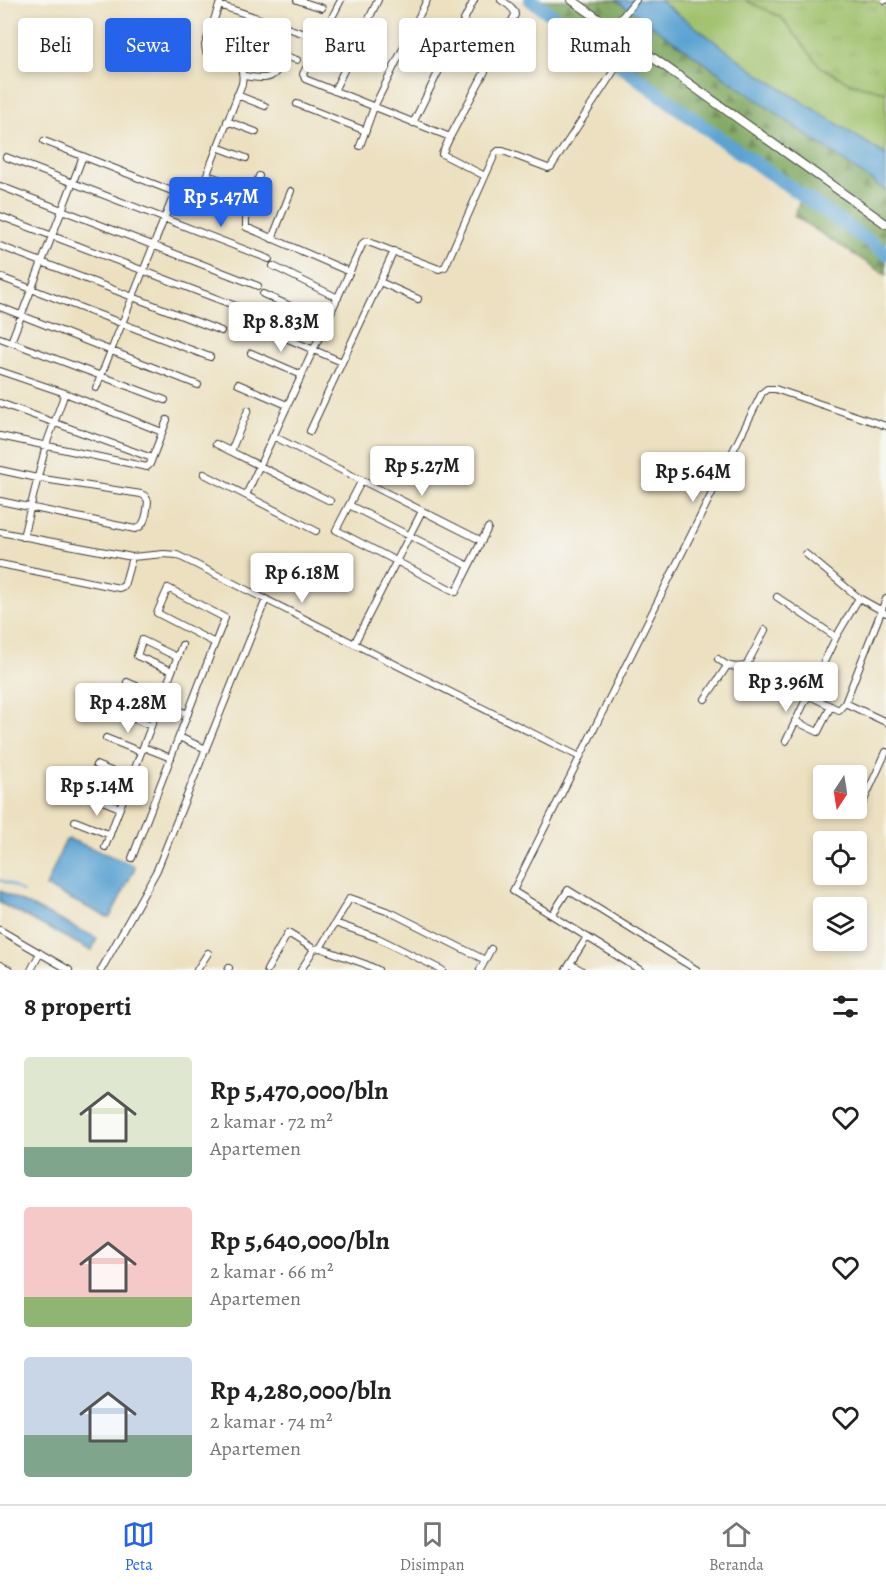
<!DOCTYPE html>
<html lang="id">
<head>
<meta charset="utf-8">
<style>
  :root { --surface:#fff; --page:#f6f6f6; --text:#222; --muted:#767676; --line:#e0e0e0; --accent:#2563eb }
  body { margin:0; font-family:Alegreya,serif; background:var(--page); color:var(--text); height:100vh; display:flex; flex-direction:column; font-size:22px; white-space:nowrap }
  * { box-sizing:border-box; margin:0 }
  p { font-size:20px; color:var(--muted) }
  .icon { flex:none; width:33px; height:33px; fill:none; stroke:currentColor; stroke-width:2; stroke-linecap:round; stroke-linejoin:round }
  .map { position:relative; height:970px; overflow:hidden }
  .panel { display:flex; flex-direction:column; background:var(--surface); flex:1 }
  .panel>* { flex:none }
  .hud { position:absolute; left:18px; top:18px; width:850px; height:54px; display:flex; gap:12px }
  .needle { width:39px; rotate:192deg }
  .tools { position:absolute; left:813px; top:765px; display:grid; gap:12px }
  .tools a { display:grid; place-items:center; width:54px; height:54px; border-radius:6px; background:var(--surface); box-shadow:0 3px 9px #0003; font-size:30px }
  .price { position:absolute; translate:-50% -51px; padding:0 14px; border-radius:6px; background:#fff; color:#222; font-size:20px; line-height:39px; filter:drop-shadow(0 2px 3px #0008) }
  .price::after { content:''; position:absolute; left:50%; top:36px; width:18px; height:14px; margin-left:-9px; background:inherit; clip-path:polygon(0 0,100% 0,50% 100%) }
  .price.on { background:var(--accent); color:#fff }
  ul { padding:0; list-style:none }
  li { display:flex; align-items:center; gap:18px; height:150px; padding:0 24px }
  li span { display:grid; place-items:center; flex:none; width:168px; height:120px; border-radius:6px; color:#555 }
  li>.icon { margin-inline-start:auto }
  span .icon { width:72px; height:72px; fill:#fffc; stroke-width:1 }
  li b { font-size:26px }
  h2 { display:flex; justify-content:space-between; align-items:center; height:72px; padding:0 24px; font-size:26px }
  .pill { padding:0 21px; border-radius:6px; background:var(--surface); box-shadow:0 3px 9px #0003; font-size:21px; line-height:54px }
  .pill.on { background:var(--accent); color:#fff }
  .menu { display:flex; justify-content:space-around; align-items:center; height:84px; border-top:2px solid var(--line); background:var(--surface); font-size:16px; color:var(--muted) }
  .menu a { display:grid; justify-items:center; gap:3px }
  .menu .on { color:var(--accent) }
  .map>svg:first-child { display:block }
  .green { fill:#9ec069; stroke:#5d6e42; stroke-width:1.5 }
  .forest { fill:url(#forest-firs); stroke:#4d613c; stroke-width:1.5 }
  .park { fill:url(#park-tufts); stroke:#5d6e42; stroke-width:1.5 }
  .water { fill:#5ba3d2; stroke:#3c6077; stroke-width:1.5 }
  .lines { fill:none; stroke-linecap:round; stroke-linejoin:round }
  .stream { stroke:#5ba3d2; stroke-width:2 }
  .river { stroke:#5ba3d2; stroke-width:14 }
  .street-casing { stroke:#3b3935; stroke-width:8 }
  .secondary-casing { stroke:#3b3935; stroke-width:10 }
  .street { stroke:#fff; stroke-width:6 }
  .secondary { stroke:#fff; stroke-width:8 }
</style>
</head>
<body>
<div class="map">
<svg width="886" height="970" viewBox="0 0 886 970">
  <defs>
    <pattern id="forest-firs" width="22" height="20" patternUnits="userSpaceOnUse" patternTransform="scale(1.5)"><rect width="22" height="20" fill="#7ea65d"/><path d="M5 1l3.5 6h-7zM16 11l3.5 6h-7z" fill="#66864c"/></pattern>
    <pattern id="park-tufts" width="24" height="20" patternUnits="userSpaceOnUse" patternTransform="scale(1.5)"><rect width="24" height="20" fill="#9ec069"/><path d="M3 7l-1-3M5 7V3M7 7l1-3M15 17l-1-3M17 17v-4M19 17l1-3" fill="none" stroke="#88a45a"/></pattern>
  </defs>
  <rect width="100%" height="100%" fill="#f6f6f2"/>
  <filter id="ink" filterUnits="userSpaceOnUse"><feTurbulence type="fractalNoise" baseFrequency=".0167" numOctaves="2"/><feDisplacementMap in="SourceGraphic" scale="12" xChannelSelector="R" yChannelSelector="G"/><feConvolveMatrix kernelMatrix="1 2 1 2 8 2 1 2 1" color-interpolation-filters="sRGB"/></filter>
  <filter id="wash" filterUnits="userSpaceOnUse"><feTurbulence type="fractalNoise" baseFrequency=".008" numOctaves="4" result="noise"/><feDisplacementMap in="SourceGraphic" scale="24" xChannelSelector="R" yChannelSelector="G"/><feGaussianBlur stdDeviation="1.35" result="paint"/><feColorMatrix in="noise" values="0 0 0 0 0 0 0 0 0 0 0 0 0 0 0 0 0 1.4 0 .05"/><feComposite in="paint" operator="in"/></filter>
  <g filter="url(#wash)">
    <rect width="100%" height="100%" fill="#ece0c0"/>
    <path class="green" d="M659,0H745L781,17L821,67L852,84L886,92V155L760,75Z"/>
    <path class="forest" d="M534,0H616L886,191V275L794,216L803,194Z"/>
    <path class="park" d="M745,0H875L886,8V92L852,84L821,67L781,17Z"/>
    <path class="water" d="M616,0H659L760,75L886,155V191Z
      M69,839L133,865L135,868L110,917H107L46,887L65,841Z
      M0,891L97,938L92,950H90L0,903Z"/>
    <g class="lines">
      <path class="stream" d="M0,880L10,884L23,892"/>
      <path class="river" d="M531,0L565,24L719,138L886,253"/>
    </g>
  </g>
  <g filter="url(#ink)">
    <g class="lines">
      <g class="street-casing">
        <path id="street" d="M297,0L322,8
          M341,0L304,72L303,74L305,79L450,137
          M885,0H886
          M219,5L308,35
          M612,29L636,0
          M211,31L297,60
          M243,76C255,77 268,82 276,72
          M334,91L378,0
          M237,95L265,106
          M297,104L366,131
          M227,121L256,132
          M413,123L474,0
          M44,141L223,211
          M360,146L374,107L427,0
          M217,147L246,158
          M6,157L269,259
          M207,175L233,184
          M259,176L246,219V227L350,272
          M485,176L442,154L450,137L515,15C515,8 507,4 501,0
          M0,186L258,286
          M197,200L242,84C247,57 222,62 206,52L205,45L221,0
          M0,216L249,311
          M272,239L291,191
          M0,246L221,331
          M273,266L338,298
          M0,277L210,357
          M380,282L418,299
          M263,294L326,322
          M0,307L198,385
          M248,322L342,362
          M0,338L165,400
          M11,342L83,156
          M251,353L302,375
          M0,371L65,393L162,432
          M238,384L287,405
          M96,388L175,192
          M0,403L152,458
          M310,431L394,251
          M0,436L147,467L150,464L167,420
          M273,436L347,473
          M216,444L330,501
          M231,451L248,410
          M0,470L37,478L141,494L145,496L148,501C147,511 146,527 135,529L0,501
          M204,474L316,531
          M351,475L482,541
          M362,480L336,530L456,592L488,528
          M246,495L363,243L366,241L371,243L439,269L445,267L495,154L498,151H503L548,168L551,167L632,43
          M349,505L469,566
          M0,532L132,557L164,554L177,555L580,757
          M23,537L46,445L65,393
          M806,554L859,598L886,613
          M0,564L119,588L124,586L132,557
          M777,597L836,637
          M354,644L422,511
          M718,659C728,667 734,668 746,666L839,710L845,703L886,599
          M746,666L765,630
          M172,671L137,656L142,640L177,657
          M127,682L162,697
          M705,699L727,666
          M160,703L188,714
          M845,703L886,722
          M116,711L151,726
          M795,721L818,732L831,706
          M179,737L206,749
          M106,738L141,752
          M786,741L836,637L859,598
          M143,747L171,758
          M96,765L131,779
          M85,794L120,808
          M860,809L886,752
          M75,821L110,835
          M105,847L182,645
          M132,858L215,643L225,618L168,588L157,613L215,643
          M552,915L568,890L697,970
          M335,923L378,938L442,970
          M0,930L69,970
          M320,948L365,964L378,970
          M570,964L581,970
          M0,965L10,970
          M31,970L40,953
          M101,970L157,870L266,599
          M197,970L208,953
          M228,970L229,968
          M267,970L288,933L314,949
          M301,970L314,949L320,948L350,898L392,913L485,960
          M480,970L491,949
          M566,970L587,937
          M640,970L513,891L762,393L767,389H775L886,426"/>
      </g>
      <g class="secondary-casing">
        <path id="secondary" d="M572,0L886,224"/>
      </g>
      <use href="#street" class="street"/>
      <use href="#secondary" class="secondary"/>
    </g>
  </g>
</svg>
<div class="tools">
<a><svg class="needle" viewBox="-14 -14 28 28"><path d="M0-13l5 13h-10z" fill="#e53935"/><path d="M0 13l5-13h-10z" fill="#767676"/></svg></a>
<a><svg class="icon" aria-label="locate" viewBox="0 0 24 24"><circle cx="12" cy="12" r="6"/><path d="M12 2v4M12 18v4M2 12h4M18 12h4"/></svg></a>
<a><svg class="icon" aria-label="layers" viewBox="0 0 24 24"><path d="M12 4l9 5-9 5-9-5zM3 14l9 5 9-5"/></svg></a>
</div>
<b class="price on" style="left:221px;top:228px">Rp 5.47M</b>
<b class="price" style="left:281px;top:353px">Rp 8.83M</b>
<b class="price" style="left:422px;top:497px">Rp 5.27M</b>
<b class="price" style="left:693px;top:503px">Rp 5.64M</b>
<b class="price" style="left:302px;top:604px">Rp 6.18M</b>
<b class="price" style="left:786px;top:713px">Rp 3.96M</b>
<b class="price" style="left:128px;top:734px">Rp 4.28M</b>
<b class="price" style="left:97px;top:817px">Rp 5.14M</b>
<div class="hud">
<a class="pill">Beli</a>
<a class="pill on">Sewa</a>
<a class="pill">Filter</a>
<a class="pill">Baru</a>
<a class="pill">Apartemen</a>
<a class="pill">Rumah</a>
</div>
</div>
<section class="panel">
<h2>8 properti<svg class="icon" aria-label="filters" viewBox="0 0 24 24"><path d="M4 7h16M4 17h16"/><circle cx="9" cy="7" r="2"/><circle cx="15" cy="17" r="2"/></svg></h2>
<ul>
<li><span style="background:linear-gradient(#dfe7d0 75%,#7fa58c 0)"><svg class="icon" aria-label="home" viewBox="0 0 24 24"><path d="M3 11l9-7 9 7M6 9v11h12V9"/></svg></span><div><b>Rp 5,470,000/bln</b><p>2 kamar · 72 m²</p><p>Apartemen</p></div><svg class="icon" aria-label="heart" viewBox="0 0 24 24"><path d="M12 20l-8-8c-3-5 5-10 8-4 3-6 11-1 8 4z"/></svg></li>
<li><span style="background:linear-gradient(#f6c9c9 75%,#8fb573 0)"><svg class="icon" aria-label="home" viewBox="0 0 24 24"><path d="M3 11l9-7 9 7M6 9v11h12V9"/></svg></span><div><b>Rp 5,640,000/bln</b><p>2 kamar · 66 m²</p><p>Apartemen</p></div><svg class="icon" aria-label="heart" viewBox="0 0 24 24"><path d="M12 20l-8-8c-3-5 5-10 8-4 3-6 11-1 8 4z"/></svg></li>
<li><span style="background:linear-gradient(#c9d6e8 65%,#7fa58c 0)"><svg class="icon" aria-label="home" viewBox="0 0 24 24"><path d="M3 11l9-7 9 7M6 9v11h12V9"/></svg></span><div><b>Rp 4,280,000/bln</b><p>2 kamar · 74 m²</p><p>Apartemen</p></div><svg class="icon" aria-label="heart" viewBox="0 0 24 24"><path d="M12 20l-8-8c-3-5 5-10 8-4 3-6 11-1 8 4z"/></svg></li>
</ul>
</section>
<nav class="menu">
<a class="on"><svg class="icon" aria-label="map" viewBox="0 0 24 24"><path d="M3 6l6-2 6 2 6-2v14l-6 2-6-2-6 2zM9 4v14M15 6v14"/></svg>Peta</a>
<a><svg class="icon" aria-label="saved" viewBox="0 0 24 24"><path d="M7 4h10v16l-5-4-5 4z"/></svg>Disimpan</a>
<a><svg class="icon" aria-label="home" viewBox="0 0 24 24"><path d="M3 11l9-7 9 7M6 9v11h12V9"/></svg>Beranda</a>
</nav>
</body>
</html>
